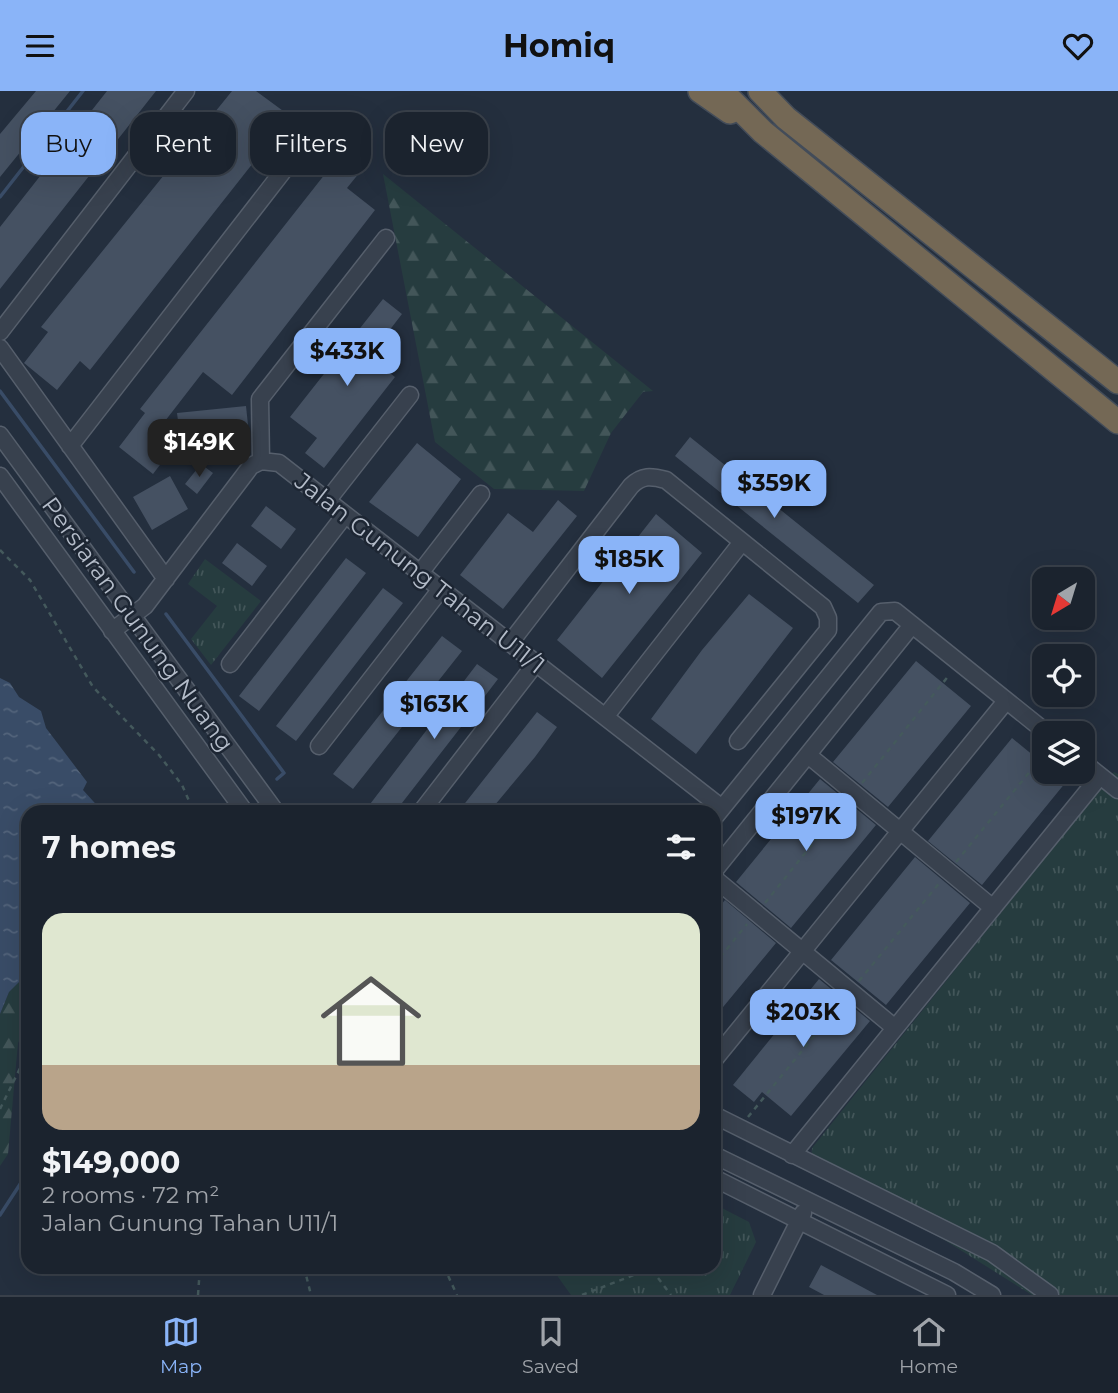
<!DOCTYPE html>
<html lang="en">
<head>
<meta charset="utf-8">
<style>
  :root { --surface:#1b232e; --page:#282f3a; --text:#f1f3f6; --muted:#a0a4aa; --line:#39404a; --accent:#8ab4f8 }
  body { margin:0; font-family:Montserrat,sans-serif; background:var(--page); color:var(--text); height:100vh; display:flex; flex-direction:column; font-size:26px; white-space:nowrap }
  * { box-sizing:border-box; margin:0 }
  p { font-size:23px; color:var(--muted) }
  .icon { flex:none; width:38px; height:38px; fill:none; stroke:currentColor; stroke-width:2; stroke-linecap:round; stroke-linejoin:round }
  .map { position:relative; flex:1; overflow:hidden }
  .details { position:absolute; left:21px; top:714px; width:700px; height:469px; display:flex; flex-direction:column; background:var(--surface); border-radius:21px; box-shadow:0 7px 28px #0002,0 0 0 2px var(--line) }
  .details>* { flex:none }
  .banner { position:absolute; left:21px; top:21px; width:700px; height:63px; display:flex; gap:14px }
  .needle { width:46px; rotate:218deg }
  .tools { position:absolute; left:1032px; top:476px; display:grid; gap:14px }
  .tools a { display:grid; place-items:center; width:63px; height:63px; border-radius:14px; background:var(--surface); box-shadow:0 7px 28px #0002,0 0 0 2px var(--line); font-size:35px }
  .price { position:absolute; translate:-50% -60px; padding:0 16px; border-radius:14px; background:var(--accent); color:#111; font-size:23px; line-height:46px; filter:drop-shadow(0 2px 4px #0008) }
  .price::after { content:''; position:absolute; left:50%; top:42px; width:21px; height:16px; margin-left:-10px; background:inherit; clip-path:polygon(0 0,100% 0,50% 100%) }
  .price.current { background:#222; color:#fff }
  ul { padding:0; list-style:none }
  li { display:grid; align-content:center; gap:14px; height:371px; padding:0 21px }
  li span { display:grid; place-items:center; height:217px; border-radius:21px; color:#555 }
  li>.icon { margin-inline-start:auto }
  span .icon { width:126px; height:126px; fill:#fffc; stroke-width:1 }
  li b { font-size:30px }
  h2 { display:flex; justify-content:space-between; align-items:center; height:84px; padding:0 21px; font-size:30px }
  .chip { padding:0 24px; border-radius:21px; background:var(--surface); box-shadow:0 7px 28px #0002,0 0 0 2px var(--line); font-size:24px; line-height:63px }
  .chip.current { background:var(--accent); color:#111 }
  header { display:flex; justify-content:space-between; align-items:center; height:91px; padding:0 21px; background:var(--accent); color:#111; font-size:32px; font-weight:700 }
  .tabs { display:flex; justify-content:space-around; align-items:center; height:98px; border-top:2px solid var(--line); background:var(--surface); font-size:19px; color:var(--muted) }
  .tabs a { display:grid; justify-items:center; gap:4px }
  .tabs .current { color:var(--accent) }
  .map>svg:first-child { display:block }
  .grass { fill:url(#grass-tufts) }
  .forest { fill:url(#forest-firs) }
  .water { fill:url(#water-ripples) }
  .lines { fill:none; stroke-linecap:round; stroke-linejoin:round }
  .stream { stroke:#394c67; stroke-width:3.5 }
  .building { fill:#455162 }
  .minor-casing { stroke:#565f6c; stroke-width:19 }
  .highway-casing { stroke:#434c59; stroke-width:26 }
  .path { stroke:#44595c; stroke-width:2.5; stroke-dasharray:5 5; stroke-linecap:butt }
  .minor { stroke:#38414e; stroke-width:16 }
  .highway { stroke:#746855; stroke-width:23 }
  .labels { text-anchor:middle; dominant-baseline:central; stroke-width:5; stroke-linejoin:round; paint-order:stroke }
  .street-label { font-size:24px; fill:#b4bcc9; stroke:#1d2633 }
</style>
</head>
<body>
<header><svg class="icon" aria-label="menu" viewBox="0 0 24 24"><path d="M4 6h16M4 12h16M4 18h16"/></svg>Homiq<svg class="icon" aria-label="heart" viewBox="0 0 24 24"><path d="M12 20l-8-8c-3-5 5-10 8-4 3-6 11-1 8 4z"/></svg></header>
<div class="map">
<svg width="1118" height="1204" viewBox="0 0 1118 1204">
  <defs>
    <pattern id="grass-tufts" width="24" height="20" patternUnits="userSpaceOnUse" patternTransform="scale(1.75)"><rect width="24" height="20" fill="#263c3f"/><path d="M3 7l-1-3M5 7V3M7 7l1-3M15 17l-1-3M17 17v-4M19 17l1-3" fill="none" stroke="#435659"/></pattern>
    <pattern id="forest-firs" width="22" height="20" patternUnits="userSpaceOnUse" patternTransform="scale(1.75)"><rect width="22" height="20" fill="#263c3f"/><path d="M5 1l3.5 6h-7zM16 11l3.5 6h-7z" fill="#435659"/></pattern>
    <pattern id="water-ripples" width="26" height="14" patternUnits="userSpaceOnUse" patternTransform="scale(1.75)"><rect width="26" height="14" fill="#394c67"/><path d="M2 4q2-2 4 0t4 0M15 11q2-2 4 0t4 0" fill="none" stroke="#53647b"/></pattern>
  </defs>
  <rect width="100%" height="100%" fill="#242f3e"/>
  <path class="grass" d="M205,468L261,510L211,574L191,548L217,515L188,493Z
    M1114,681L1118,683V1204H1032L938,1145L811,1080L812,1057Z
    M714,1113L749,1131L756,1151L730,1204H571L551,1176H714Z"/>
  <path class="forest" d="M383,83L653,300L643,301L611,342L584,400L494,398L435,351Z
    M23,887L28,895V933L18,952L8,1063L0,1075V923L9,901Z"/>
  <path class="water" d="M0,587L10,592L19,606L41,620L46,637L87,691L83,699L103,721H28V856L23,862V887L9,901L0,923Z"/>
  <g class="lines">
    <path class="stream" d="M0,106L83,0
      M0,300L134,481
      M166,523L284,682L277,688
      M0,1124L28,1081"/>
  </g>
  <path class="building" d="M36,0H70L0,86V43Z
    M107,0H156L0,198V136Z
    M232,0H256L290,25L90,279L80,270L57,299L24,272L48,241L41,236Z
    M340,64L360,81L347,97L375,119L232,304L203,281L155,343L173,357L153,383L119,356L145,322L140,318Z
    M383,208L402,223L369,266L395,286L324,377L305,362L317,347L290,326Z
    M246,315L248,334L225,336L226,349L181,353L177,322Z
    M690,346L874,494L858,512L675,365Z
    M417,352L461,388L418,446L369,411Z
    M201,373L213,382L197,403L185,393Z
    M170,385L188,418L152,439L133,406Z
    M558,409L577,425L503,518L460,484L508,422L533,441Z
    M266,415L296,438L281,458L251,435Z
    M656,423L702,462L602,587L557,549Z
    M237,452L267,475L252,495L222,472Z
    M346,467L366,482L259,620L239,605Z
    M383,497L403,512L296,650L276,635Z
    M749,503L793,537L696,663L651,628L702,559Z
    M442,545L462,560L353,698L333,683Z
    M916,570L971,615L888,716L833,671Z
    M477,573L498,588L475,618L395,721H364Z
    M537,621L557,636L535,666L489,721H458Z
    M1012,647L1045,674V681H1054L1066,691L982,794L928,750Z
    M820,688L876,734L791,837L736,791Z
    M915,766L970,812L886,914L831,869Z
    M725,809L776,852L714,927V822Z
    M819,888L870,930L791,1025L762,1001L754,1011L733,994Z
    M821,1174L877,1204H824L809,1196Z"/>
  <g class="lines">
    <g class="minor-casing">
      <path id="minor" d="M0,241L186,0
        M0,257L166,488
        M0,344L276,721
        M70,355L308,48
        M261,370L260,308L386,147
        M0,385L245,721
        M327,410L410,304
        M420,482L481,403
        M112,540L145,515L251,375L261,370L279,372L722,717
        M510,552L631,395C642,384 651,385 666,389L823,516L828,527V539L738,650
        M230,573L345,424
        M605,626L742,451
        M319,655L441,498
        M808,664L993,817
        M1083,671L1118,699
        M421,721L536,572
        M714,727L881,521L895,520L1047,642
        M714,780L912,534
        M714,787L895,937
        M714,969L1006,610
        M714,1024L992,1162L1050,1204
        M714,1064L954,1181L992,1204
        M792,1064L1100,685
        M714,1087L947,1204
        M762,1204L803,1122"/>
    </g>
    <g class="highway-casing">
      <path id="highway" d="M700,0L730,21
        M722,0L763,41L1118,331
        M760,0L786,27L1118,291"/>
    </g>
    <path class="path" d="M0,459L30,489L93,596L159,664L182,694L194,721
      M862,692L950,583
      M956,771L1045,662
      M765,812L846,711
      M714,874L747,833
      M859,890L941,790
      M0,1018L28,961
      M748,1026L841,912
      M304,1176L311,1204
      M444,1176L457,1204
      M652,1179L671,1204
      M198,1204L200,1176
      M582,1204L652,1177"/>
    <use href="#minor" class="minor"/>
    <use href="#highway" class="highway"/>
  </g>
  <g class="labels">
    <g class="street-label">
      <text transform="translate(420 482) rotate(38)">Jalan Gunung Tahan U11/1</text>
      <text transform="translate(138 533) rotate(54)">Persiaran Gunung Nuang</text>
    </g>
  </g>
</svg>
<div class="tools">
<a><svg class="needle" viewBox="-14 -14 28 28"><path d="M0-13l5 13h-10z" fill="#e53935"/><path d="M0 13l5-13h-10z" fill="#a0a4aa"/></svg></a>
<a><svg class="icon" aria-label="locate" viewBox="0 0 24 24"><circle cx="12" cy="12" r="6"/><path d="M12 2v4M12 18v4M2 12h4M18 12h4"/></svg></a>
<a><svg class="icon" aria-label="layers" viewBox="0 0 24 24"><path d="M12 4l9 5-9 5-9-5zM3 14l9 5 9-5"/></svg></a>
</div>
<b class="price" style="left:347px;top:297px">$433K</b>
<b class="price current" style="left:199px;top:388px">$149K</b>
<b class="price" style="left:774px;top:429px">$359K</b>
<b class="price" style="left:629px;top:505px">$185K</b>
<b class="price" style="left:434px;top:650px">$163K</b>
<b class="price" style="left:806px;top:762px">$197K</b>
<b class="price" style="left:803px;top:958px">$203K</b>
<div class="banner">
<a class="chip current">Buy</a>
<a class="chip">Rent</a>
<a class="chip">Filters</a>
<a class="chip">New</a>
</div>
<section class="details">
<h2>7 homes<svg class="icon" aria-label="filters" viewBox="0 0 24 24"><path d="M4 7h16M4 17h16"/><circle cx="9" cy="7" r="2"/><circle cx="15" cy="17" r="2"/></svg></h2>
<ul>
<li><span style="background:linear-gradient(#dfe7d0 70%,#b9a48a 0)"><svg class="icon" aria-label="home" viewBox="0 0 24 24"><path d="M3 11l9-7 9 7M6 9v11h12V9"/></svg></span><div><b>$149,000</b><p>2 rooms · 72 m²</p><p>Jalan Gunung Tahan U11/1</p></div></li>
</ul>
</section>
</div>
<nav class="tabs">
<a class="current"><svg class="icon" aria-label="map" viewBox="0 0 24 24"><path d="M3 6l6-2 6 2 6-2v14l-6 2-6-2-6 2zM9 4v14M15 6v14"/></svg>Map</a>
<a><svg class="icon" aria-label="saved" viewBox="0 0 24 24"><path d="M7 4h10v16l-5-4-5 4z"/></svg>Saved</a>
<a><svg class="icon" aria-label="home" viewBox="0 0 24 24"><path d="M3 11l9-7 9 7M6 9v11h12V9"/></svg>Home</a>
</nav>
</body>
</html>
